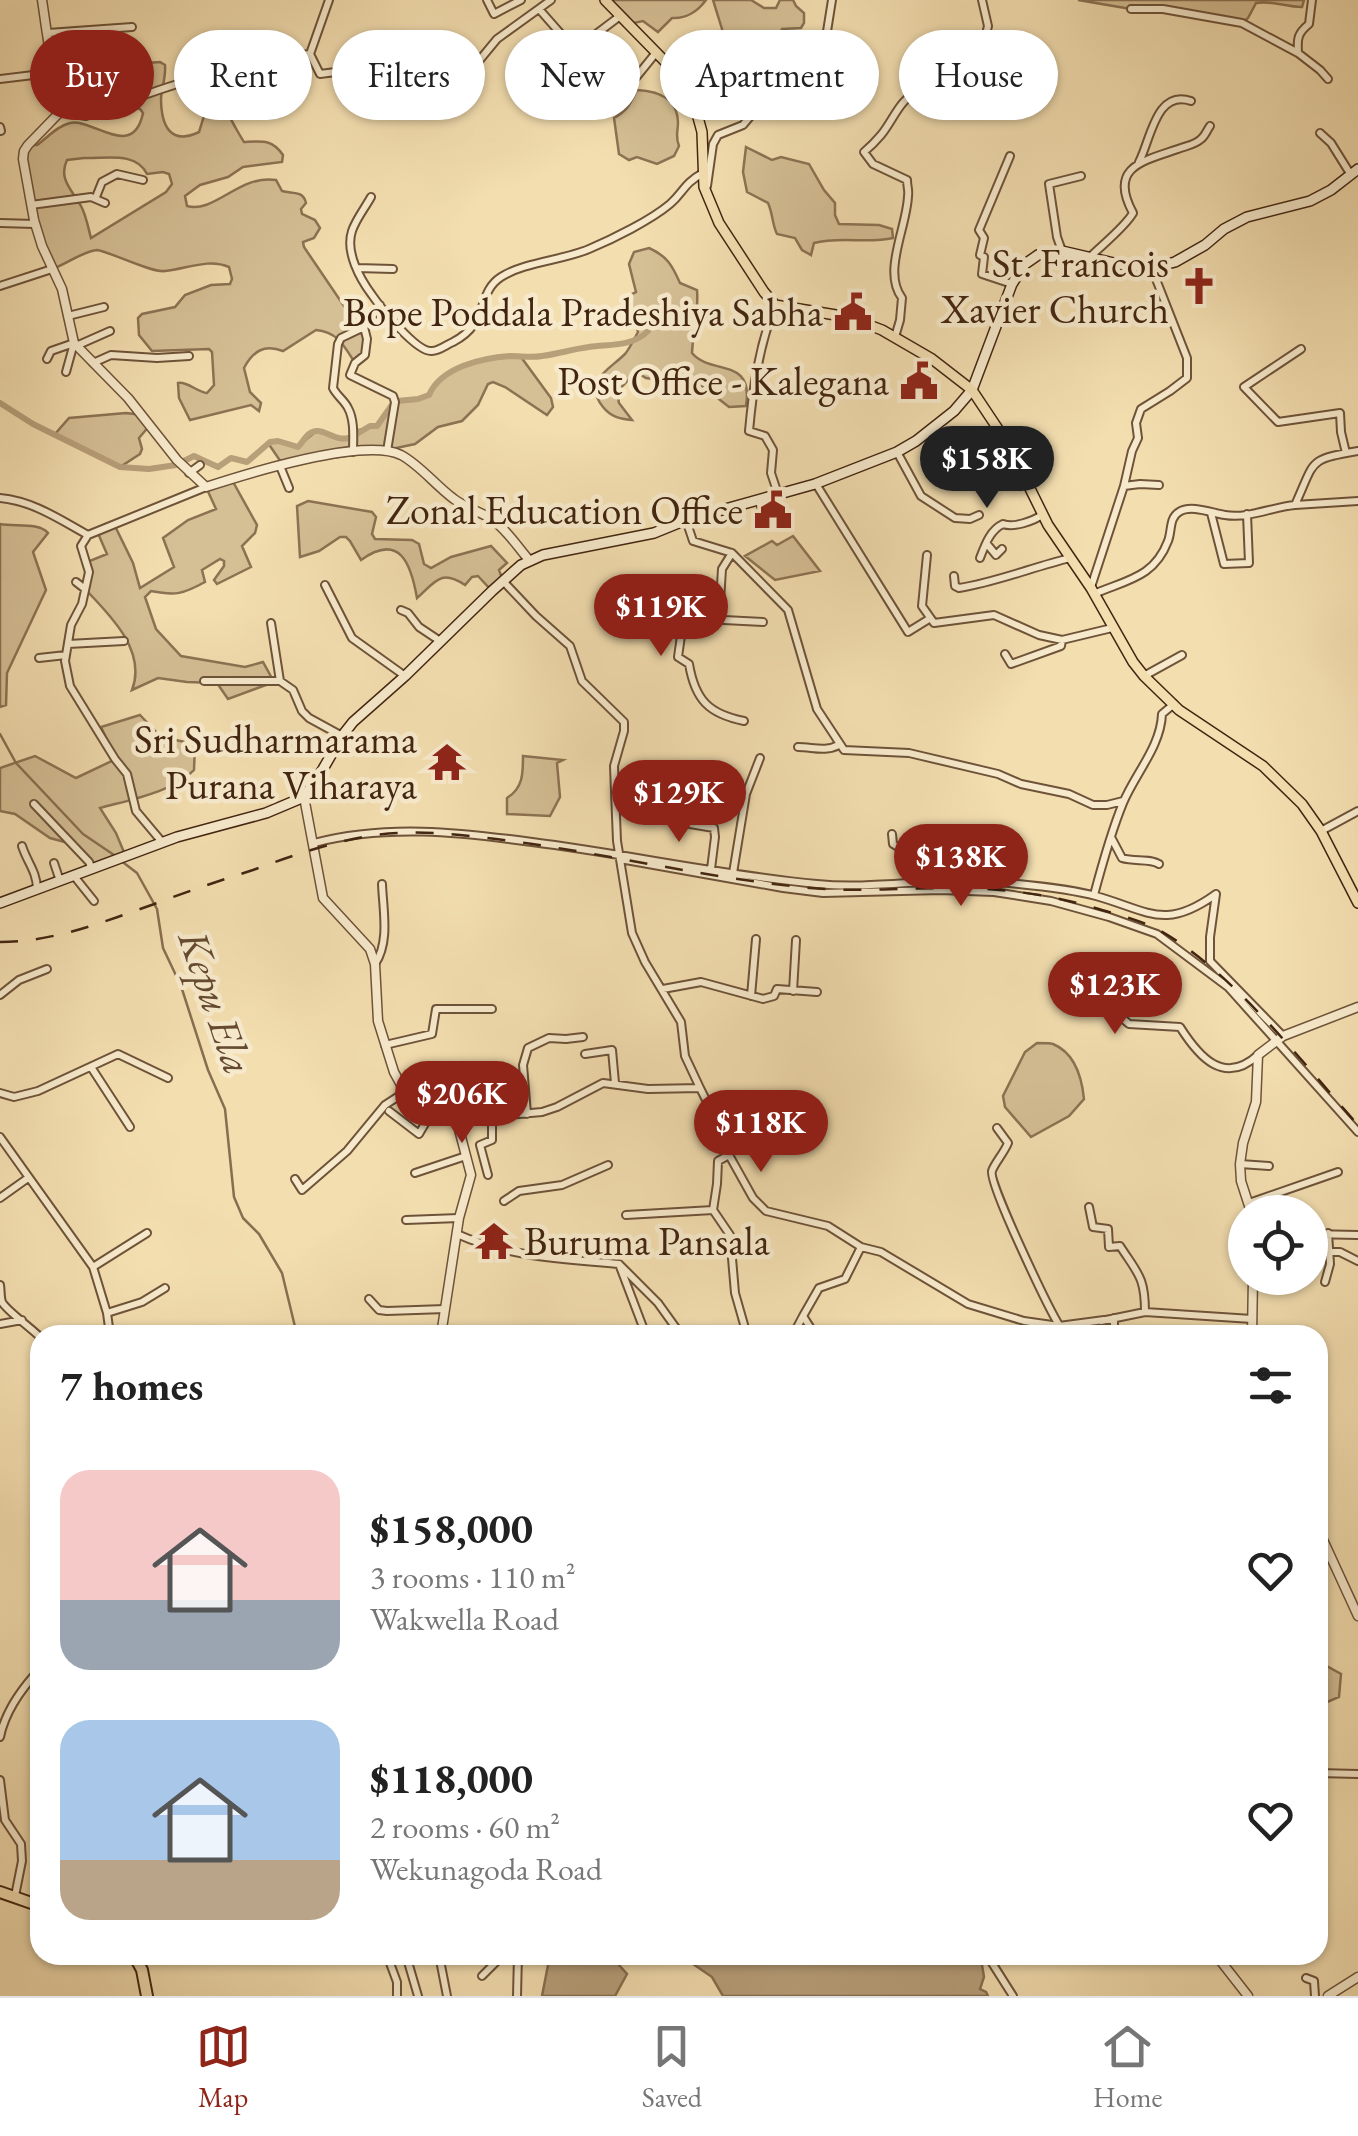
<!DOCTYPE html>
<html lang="en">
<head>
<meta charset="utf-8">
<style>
  :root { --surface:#fff; --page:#f6f6f6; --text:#222; --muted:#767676; --line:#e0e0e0; --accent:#8f2418 }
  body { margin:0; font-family:"EB Garamond",serif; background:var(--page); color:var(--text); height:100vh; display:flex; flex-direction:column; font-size:38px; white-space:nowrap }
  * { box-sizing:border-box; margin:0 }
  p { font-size:32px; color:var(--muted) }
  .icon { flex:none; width:55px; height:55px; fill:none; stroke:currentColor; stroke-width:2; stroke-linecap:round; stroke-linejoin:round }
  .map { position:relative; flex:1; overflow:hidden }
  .details { position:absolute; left:30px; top:1325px; width:1298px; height:640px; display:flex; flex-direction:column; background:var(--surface); border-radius:30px; box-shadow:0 2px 8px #0004 }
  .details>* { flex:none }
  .hud { position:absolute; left:30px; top:30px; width:1300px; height:90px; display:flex; gap:20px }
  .fabs { position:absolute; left:1228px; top:1195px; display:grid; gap:20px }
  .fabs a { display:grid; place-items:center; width:100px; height:100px; border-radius:50%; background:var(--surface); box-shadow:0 2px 8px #0004; font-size:50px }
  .price { position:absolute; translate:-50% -85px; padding:0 22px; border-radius:35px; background:var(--accent); color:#fff; font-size:32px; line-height:65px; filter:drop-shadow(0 2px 5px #0008) }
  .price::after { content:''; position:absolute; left:50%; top:60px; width:30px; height:22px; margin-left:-15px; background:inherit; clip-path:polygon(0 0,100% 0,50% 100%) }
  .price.selected { background:#222; color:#fff }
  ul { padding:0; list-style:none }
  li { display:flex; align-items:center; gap:30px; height:250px; padding:0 30px }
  li span { display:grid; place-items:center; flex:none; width:280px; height:200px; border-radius:30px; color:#555 }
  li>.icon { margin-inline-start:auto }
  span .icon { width:120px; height:120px; fill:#fffc; stroke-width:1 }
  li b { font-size:42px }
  h2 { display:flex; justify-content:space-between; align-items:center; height:120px; padding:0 30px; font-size:42px }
  .chip { padding:0 35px; border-radius:45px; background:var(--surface); box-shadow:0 2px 8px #0004; font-size:35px; line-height:90px }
  .chip.selected { background:var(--accent); color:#fff }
  .tabs { display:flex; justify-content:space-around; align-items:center; height:140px; border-top:2px solid var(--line); background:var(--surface); font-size:28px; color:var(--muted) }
  .tabs a { display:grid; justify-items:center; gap:5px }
  .tabs .selected { color:var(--accent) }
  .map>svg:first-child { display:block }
  .green { fill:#d5bf95; stroke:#8c7253; stroke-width:2.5; fill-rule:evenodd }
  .water { fill:#b79f7a; stroke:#886e50; stroke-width:2.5 }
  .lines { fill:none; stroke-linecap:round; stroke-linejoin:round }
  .stream { stroke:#886e50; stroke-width:2.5 }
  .canal { stroke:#b79f7a; stroke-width:6 }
  .minor-casing { stroke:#6e5339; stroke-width:10 }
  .tertiary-casing { stroke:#6e5339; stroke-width:11 }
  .secondary-casing { stroke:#422511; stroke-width:12 }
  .primary-casing { stroke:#422511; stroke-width:12 }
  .trunk-casing { stroke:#422511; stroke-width:14 }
  .minor { stroke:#f7eacc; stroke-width:6 }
  .tertiary { stroke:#f7eacc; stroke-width:8 }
  .secondary { stroke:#f7eacc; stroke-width:9 }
  .primary { stroke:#f3deb0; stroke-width:9 }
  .trunk { stroke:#f3deb0; stroke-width:10 }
  .rail { stroke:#422511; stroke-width:2.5; stroke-dasharray:18 18; stroke-linecap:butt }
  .labels { text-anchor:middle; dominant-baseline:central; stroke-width:9; stroke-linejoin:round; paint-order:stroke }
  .poi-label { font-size:40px; fill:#422511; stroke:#f7eacc; text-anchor:end }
  .water-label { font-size:42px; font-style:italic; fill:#654a30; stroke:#f7eacc }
</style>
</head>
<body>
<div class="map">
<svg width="1358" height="1996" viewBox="0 0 1358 1996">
  <rect width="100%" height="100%" fill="#f3deb0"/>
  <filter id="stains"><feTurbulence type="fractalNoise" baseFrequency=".002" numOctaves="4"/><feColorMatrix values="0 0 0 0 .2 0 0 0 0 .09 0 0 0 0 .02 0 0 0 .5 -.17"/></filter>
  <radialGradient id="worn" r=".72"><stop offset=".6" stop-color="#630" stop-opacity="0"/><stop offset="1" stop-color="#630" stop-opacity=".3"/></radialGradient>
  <path class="green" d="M605,0H706C698,11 686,19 672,18L658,32L643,21L629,24Z
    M713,0H751L764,8H776L780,0H793L796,6L804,13V23L801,28L782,29L778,41L777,54L767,60L768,66L782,83L757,108L744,90L738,61L727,45Z
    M1078,0H1304L1302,7C1285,7 1272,0 1256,3L1248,18L1242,23L1163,9H1131Z
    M84,49L114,52L119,65L160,62L165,65C166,77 162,87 161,98C161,125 170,146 199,132L208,103L207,87C225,76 250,83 265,98L263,107L234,113L231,119C232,122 242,139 244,142C262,141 272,139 283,155L282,162L243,167L228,177L200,185L185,196L187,206C214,214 240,174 276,180L282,191C292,194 303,190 306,203L301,209L302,214L315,220L320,228L314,238L303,242L304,247L346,309L364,329L365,355L355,363C344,346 338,332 316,330L283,351C264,344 253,351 244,368L250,392L261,403L259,411L251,405L190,420L179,398L178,383C187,381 197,392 207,393L214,385L212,352L209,349L152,351L139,335L138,318L142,314L175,307L185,295L211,285L230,284L232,279L229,267C208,258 187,269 165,271C152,273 113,253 97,250C81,252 67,264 52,269L42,246L23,159L28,145H37C47,138 57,126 70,123C93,118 133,161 143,113L140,109L106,102L79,85C75,73 76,58 84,49ZM84,158C105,159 136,151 147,174L163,172L169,174L172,184L166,192L91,238C88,227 86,215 81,206C72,190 58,179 67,160Z
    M637,90C657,91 677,97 678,122C678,132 675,136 679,146L674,156L657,164L637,157L629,160L619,154L614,118C628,110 630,104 637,90Z
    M746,147L772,160L781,157L809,164L824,190L835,203V215L839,224L879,225L892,229L893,238C867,244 840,236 814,243L811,255L802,250L795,238L777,234C772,224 773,214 768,203L747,192L743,172Z
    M649,248C667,256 672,265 680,283L697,290C699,311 693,331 692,353C711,376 754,356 746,406L729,407L701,385L670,367L653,379L646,378L636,372L617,392L619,403L632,420C620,419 611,417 603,407C582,381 609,370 625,354C630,348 634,339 638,332L628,296L636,292L629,264L634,252Z
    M514,356L521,357L551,398L553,407L547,415L505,387L493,382L488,384L478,405L462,421L438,427L415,444L387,450L283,465L268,443L278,441L298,447C328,420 310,433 342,440L359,430L377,426L394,402C403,400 419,402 427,396C434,391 438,378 449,372C468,362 492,359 514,356Z
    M126,413L142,415L150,425L139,438L142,449L140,454L120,467L55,434L69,418Z
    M232,480L257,525L255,533L242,546L251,567L217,584L214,580L224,566V561L220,559L202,570L205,582C183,594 176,596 151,591L145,597L156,629L181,656L245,667L263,662L274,682L228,699L217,683L187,682L158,678L132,690C147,651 110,615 85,589L87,562L107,554L97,531L114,524L133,563L140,588L174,567L163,538L188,520L216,509L206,487Z
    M308,501L372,512L376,517L372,534L375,539L412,540L419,544L424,564L431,568L451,557L491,546L507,563L499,570L503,581L492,591L478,576L472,577L465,585C441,569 436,581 417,598C411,564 400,532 361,560L350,541L346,537H340L319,551L300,557L297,506Z
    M0,524C15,527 39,522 48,533L33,552L46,590L7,673L6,705L0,707Z
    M793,536L820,571L775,580L745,556L772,541L777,545Z
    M140,715L161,737L195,744L194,770C173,792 129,800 100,808L116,833L126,857L93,870L72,844L50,838L15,814L0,811V768L35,756L76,778L116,759L101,727Z
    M523,756L563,760L557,763L560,797L550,816L507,814V798C523,788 523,774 523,756Z
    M1037,1043C1039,1043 1052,1043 1053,1044C1075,1053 1082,1079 1084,1099L1069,1116L1031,1137L1005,1107L1003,1096L1025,1052Z
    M1323,1664L1341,1674L1339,1697L1318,1706V1666Z"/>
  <path class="water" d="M550,1955H618L619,1965L627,1974L615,1996H542Z
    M680,1955H963L964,1958L977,1957L981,1959L984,1977L980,1989L986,1992L988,1996H723L712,1977Z"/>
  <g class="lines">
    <path class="stream" d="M0,734L16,763L83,834L114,855
      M120,860L137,873L157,909L163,948L181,986L208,1070L225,1109L234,1197L243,1218L259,1234L282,1273L297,1335"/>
    <path class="canal" d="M397,401L418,399L429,395C441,367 482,358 510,356C521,356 532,358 542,356C558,354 573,349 589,347C610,344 632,347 648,331
      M0,403L33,424L120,467L149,469L176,465
      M355,435L370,426H377L394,402
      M184,461L194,456L218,467L231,458L247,462L270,442L278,441L298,447C302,443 305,437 309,434C321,424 332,442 349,438"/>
    <g class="minor-casing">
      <path id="minor" d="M329,0L310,54L320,74L359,69L392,78L422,82L460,79L478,62L497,39L551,0
        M487,0L494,14L521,0
        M539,9L575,50L620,16
        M1131,9H1163L1242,23L1298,53L1320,70L1328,79
        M48,33L132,27
        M1298,52C1297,38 1298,33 1309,24L1312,0
        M745,69L765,99
        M0,79L58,72
        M612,107L655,54
        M63,109L73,114L86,116C146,96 217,61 281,73L285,66L286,56L310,54
        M0,127L1,131
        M1320,133L1331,143L1351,175
        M1010,156L979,230L984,238L980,255L984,257L982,274L1012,284
        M1139,162C1151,139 1156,89 1191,101
        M707,186L713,144L718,135L743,125L765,99L825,44L832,0
        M96,197L102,182L117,174L143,180
        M371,197C365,208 356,219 352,231C345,252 360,279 372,295C381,308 417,353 432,351C439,351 446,345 453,342C490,323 476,293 501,277C524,262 564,260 589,249C613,239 651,220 670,204C684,192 683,184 703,173
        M31,205L91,197L105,203
        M0,223L35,224
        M1062,251L1057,237L1049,184L1081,176
        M1090,257C1102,245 1125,227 1133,213C1108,167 1143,161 1178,149C1185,146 1195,145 1201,139C1205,136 1207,130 1210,126
        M357,268L393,269
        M0,286L52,269
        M380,305L364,327L367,339L365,355L355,363L350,375L393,396L395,402L387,451
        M775,305C759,347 753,387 749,431L765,436L773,450L771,473L778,494
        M68,316L104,307
        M895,337L900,320L902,298C882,272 907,227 908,196C909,191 907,186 907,180L873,164L864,152C870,147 876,141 881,135C893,121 900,98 918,92C936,86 956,89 974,83L988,26L982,0
        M76,346L110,331
        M1301,349L1244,387L1278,422L1340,413L1341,432L1346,453
        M47,359L51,351L74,343L66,372
        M93,363L111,355L157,358L189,356
        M930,430L952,462
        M353,452C353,438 355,421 348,408C344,400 337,396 333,388L338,344L341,338L364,327
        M897,452L921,496L955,518L970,519L979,515
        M280,466L289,488
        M189,473L200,465
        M816,484L908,632L929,619
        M1124,486L1140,484L1159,485
        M0,498C33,501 59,519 88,535L81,546L89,572L82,604L71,625L65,661L70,686L115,759L127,774L136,811L162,842
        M759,501L768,526
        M1295,505L1358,501
        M1211,513L1224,564L1249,563L1247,514
        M686,520L693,541L732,553L788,610L817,709L844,750L909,753L998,774L1021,784L1069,794L1093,805H1107L1123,801
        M88,535L206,487
        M987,544L996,555L1002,549
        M732,553L722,569L719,617L724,620L763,622
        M927,555L922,606L934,623L994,615L1039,635L1062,640L1112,628
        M980,558C985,545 990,530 1003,524C1014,528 1033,521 1042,515
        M954,576L955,586L959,588C997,582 1033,567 1070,558
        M503,581L536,616L570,646L582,681L624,722V731L614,766L617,841L632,933L645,962L681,1022L685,1056L700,1088
        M76,582L85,589
        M325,585L352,638L405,676
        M1091,587L1124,486L1132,451L1138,438L1136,423L1141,409L1170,391L1187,378V358L1152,269
        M720,593L686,600L678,657L689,664C695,700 709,714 744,721
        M1094,594C1126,580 1154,578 1168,541C1172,531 1169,518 1179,512C1191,504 1212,513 1225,515C1248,519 1272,507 1295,505C1316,459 1307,460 1358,451
        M401,610L408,613L419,627L440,641
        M271,623L280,681L293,690L302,711L309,718L342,736
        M68,644L124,641
        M1005,654L1011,664L1061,646L1062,640
        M39,658L66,655
        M1144,676L1182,655
        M204,681H280
        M798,747C813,747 825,752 839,745
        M34,804L89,862L92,869
        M690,824L714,828L715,837L711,869
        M1321,831L1358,811
        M892,834L893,844L898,847L926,849V872L934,882
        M1112,839L1122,858C1134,862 1150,858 1159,864
        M314,843C386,824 459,832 532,842C627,854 721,875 817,884C877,890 938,876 999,882C1029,885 1067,888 1096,896C1149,911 1165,931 1216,894L1210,937V961L1283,1036
        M22,846C27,862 37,872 37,889
        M620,859L783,888L823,893L941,890L994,892L1051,901L1109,917L1157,934L1228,987L1358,1132
        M54,863L60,881
        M733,873L746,794L760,758
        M74,876L94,901
        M1094,895C1102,865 1111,832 1123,803C1135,774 1161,746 1162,714L1174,704
        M375,964C390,942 383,910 382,884
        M1090,973L1113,1001L1121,1017L1129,1024L1180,1027C1199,1057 1224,1086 1258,1055
        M663,989L701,982L763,999L774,996L777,989L817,992
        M793,991L796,940
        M0,995L19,980L47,969
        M751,996L756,939
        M385,1045L432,1034L436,1009H492
        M585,1054L612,1050L615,1083
        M91,1067L130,1127
        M0,1093L14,1097L38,1091L118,1054L168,1078
        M389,1111L419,1134L433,1110
        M455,1114L498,1116L542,1112L557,1107L603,1083L648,1089L700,1088L720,1128L729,1155L753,1198L766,1211L828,1226L861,1247L881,1252L968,1304L1024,1321L1059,1326L1104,1320
        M527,1114L523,1065L528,1048L549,1038L566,1039L583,1037
        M471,1115L470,1087L464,1083L463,1069H490
        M997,1128L1008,1143C1004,1153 994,1164 992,1171C988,1182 1048,1307 1059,1325
        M0,1137L93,1267L107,1313L110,1335
        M729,1155L718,1161L717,1184L713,1210L730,1235L735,1293L745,1328L744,1335
        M1240,1164L1269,1166
        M415,1173L466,1156
        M488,1175L480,1145L492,1140V1116
        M295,1179L302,1190L347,1151L385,1105L405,1092
        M0,1198L28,1178
        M504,1201L519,1191L562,1185L608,1165
        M1249,1203L1338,1172
        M1089,1207L1093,1227L1108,1229L1109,1247L1120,1246C1138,1274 1145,1277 1145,1312
        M626,1215L713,1210
        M406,1220L459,1218
        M457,1234C508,1257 563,1259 619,1264
        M1310,1234L1358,1235
        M1331,1252H1340L1358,1261
        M93,1267L147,1233
        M1325,1282L1330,1264L1328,1233
        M0,1285C1,1290 0,1296 2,1302C6,1310 31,1328 40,1337
        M369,1299L379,1310L387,1311L445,1309
        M107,1313L142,1302L165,1288
        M1114,1318V1335
        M1101,1321L1145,1312L1252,1319
        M0,1324L22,1320
        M646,1335L619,1264L658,1303L681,1335
        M793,1335L803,1316
        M815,1335L803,1316L819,1288L845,1279L861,1247
        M1031,1335L1064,1328
        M0,1737C5,1712 23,1687 40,1669
        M1318,1773L1358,1774
        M0,1780L5,1820L21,1844L22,1861L15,1896
        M387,1955L397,1982V1996
        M406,1955L418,1996
        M439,1955L447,1996
        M987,1955L1013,1996
        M482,1976L499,1959V1955
        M1306,1978L1314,1981L1315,1996
        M517,1996L518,1955"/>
    </g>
    <g class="tertiary-casing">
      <path id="tertiary" d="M42,0C45,19 47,38 51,56C55,76 72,87 63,109L28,145L24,151L23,159L34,220L42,246L62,289L74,343L128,398L177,460L206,487C246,474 364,437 401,455C420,465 436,486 454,499C467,509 483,512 494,521C508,531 519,549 530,561
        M304,797L323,898L370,949L375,964L378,1021L394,1072L405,1092L412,1098L433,1110L455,1114L471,1175L459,1218L441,1335
        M1251,1212L1241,1181L1240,1164L1243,1143L1256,1102L1258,1055L1283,1036L1358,1007
        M1252,1335L1253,1278
        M1318,1529L1358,1616
        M1216,1955L1248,1996
        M1328,1996L1358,1977"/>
    </g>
    <g class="secondary-casing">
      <path id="secondary" d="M0,903L177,837L266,813L304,797L323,769L342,736L353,722L405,676L492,591L521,565L543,555L654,533L686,520L815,484L897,452L916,441L954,411L972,390L1012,284L1025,264L1038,255L1062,251L1118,264L1152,268L1175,262L1205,245L1224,229L1247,217L1310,201L1331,190L1358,169"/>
    </g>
    <g class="primary-casing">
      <path id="primary" d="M605,0L686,83L693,99L702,132L704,187L719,223L764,292L775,305L848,317L882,330L932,359L972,390L1008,444L1048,525L1091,588L1133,662L1144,676L1179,710L1263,766L1302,804L1321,831L1358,903"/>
    </g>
    <g class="trunk-casing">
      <path id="trunk" d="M0,1892L40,1906
        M134,1955L142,1970L147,1996"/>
    </g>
    <use href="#minor" class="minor"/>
    <use href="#tertiary" class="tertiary"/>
    <use href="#secondary" class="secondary"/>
    <use href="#primary" class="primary"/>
    <use href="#trunk" class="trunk"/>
    <path class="rail" d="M0,942C56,942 108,920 160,902C191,890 222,880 253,870C291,856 328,843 369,836C411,829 454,834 496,839C601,852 704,878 810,888C857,892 906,888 953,888C1004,888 1054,895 1102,910C1120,915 1142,921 1159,930C1232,971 1302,1062 1358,1125"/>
  </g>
  <defs>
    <g id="church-bare" transform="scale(3)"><path d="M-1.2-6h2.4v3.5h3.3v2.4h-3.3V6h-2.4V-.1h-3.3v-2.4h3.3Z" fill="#8f2418" stroke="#f7eacc" stroke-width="2.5" paint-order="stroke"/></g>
    <g id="civic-bare" transform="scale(3)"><path d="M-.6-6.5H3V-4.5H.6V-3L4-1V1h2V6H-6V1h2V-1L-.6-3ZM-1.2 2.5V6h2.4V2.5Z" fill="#8f2418" stroke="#f7eacc" stroke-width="2.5" paint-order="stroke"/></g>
    <g id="temple-bare" transform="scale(3)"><path d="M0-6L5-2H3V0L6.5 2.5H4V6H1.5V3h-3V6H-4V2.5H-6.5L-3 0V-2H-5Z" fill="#8f2418" stroke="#f7eacc" stroke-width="2.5" paint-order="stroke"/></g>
  </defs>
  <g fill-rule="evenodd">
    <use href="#church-bare" x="1199" y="286"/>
    <use href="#civic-bare" x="853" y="312"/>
    <use href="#civic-bare" x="919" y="381"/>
    <use href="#civic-bare" x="773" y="510"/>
    <use href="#temple-bare" x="447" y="762"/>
    <use href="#temple-bare" x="494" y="1241"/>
  </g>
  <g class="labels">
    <g class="poi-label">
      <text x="1169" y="263">St. Francois<tspan x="1169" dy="46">Xavier Church</tspan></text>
      <text x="823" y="312">Bope Poddala Pradeshiya Sabha</text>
      <text x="889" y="381">Post Office - Kalegana</text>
      <text x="743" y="510">Zonal Education Office</text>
      <text x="417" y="739">Sri Sudharmarama<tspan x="417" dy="46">Purana Viharaya</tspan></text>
      <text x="524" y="1241" text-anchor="start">Buruma Pansala</text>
    </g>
    <g class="water-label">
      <text transform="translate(216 1002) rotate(71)">Kepu Ela</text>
    </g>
  </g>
  <rect width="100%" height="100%" filter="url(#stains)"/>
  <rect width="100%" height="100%" fill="url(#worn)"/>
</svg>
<div class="fabs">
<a><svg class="icon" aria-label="locate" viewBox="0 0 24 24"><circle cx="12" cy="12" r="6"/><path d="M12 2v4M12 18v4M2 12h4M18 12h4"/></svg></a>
</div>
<b class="price selected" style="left:987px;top:511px">$158K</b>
<b class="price" style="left:661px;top:659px">$119K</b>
<b class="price" style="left:679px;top:845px">$129K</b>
<b class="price" style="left:961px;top:909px">$138K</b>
<b class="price" style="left:1115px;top:1037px">$123K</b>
<b class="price" style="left:462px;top:1146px">$206K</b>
<b class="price" style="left:761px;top:1175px">$118K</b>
<div class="hud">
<a class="chip selected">Buy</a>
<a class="chip">Rent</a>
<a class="chip">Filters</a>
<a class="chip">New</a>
<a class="chip">Apartment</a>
<a class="chip">House</a>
</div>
<section class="details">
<h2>7 homes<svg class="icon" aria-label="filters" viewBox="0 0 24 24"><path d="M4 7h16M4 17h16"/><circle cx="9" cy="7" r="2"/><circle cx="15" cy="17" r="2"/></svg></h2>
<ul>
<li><span style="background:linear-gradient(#f6c9c9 65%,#9aa5b1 0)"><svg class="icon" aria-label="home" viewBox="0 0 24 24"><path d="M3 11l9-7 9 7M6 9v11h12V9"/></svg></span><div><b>$158,000</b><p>3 rooms · 110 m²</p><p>Wakwella Road</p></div><svg class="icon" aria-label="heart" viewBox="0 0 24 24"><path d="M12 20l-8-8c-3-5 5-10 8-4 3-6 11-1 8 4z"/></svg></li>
<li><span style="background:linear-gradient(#a9c7e8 70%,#b9a48a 0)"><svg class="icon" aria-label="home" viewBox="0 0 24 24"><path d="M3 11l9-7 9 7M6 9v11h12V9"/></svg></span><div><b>$118,000</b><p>2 rooms · 60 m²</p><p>Wekunagoda Road</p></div><svg class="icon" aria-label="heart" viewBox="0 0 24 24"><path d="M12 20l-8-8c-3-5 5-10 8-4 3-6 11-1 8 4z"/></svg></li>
</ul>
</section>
</div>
<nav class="tabs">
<a class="selected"><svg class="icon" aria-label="map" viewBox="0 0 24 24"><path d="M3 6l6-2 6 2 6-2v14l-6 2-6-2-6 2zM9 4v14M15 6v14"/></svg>Map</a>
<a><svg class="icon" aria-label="saved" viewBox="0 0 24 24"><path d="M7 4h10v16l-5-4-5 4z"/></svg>Saved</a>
<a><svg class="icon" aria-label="home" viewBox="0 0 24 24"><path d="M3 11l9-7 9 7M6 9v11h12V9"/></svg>Home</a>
</nav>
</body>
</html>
